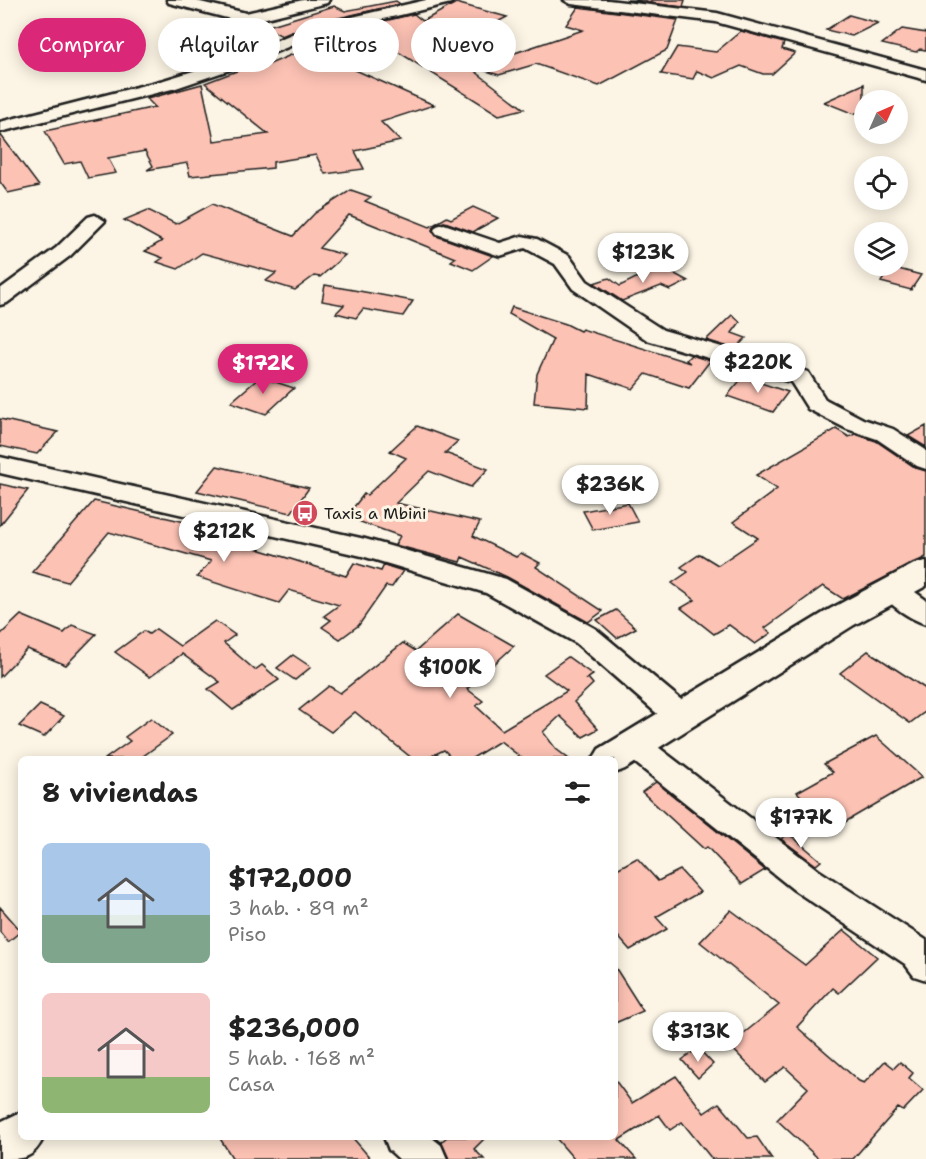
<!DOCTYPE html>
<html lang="es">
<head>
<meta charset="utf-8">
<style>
  :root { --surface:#fff; --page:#f6f6f6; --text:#222; --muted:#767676; --accent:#db2777 }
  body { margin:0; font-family:"Shantell Sans",sans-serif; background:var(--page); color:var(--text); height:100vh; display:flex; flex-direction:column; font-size:22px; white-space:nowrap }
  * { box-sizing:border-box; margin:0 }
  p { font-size:20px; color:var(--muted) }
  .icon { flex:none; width:33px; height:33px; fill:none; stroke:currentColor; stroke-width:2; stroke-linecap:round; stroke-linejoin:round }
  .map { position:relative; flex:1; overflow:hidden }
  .side { position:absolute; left:18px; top:756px; width:600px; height:384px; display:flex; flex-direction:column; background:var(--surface); border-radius:9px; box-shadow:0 3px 15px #0003 }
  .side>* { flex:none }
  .guide { position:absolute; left:18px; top:18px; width:600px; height:54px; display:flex; gap:12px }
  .needle { width:39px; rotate:45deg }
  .controls { position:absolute; left:854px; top:90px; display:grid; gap:12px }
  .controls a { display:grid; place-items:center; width:54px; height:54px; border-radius:50%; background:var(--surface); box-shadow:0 3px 15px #0003; font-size:30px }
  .price { position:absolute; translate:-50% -51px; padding:0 14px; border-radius:21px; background:#fff; color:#222; font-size:20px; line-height:39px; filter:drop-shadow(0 2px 3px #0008) }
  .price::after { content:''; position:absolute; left:50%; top:36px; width:18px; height:14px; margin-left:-9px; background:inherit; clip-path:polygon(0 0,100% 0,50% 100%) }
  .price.active { background:var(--accent); color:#fff }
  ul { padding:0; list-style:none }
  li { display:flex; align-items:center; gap:18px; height:150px; padding:0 24px }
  li span { display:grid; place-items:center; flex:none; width:168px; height:120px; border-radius:9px; color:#555 }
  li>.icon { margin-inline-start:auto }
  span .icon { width:72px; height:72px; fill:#fffc; stroke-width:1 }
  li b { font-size:26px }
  h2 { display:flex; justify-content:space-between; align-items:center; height:72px; padding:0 24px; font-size:26px }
  .tag { padding:0 21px; border-radius:27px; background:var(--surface); box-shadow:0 3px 15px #0003; font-size:21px; line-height:54px }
  .tag.active { background:var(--accent); color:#fff }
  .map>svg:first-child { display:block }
  .building { fill:#fcc2b4; stroke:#1c1c1c; stroke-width:1.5 }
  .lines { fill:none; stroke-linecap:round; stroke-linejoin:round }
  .minor-casing { stroke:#1c1c1c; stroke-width:5 }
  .secondary-casing { stroke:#1c1c1c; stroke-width:5 }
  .minor { fill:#fcf5e5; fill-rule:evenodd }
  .secondary { fill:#fcf5e5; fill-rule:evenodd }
  .labels { text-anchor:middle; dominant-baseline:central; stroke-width:6; stroke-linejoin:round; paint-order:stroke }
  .poi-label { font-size:16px; fill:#1c1c1c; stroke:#fcf5e5; text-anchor:start }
</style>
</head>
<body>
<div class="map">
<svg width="926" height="1159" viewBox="0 0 926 1159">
  <rect width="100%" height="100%" fill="#fcf5e5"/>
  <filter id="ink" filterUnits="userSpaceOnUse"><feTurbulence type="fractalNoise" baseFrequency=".0167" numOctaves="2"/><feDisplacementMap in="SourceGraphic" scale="12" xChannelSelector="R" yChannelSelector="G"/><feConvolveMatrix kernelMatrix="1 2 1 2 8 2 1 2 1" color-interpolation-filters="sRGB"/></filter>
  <g filter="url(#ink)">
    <path class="building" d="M627,0H685L683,7Z
      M396,1L400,4L308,25L282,36L265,27L334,6L345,11Z
      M456,3L507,17L463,40L500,58L583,30L566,25L578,7L678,20L667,50L599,86L536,64L499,75L467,65L524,109L499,115L400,53L344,65L434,105L381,122L400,141L355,151L364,169L325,174L316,155L273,162V168L190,176L187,163L147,170L153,166L145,151L108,158L116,173L88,178L80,161L64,164L45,131L155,107L147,99L202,84L214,141L268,134L205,83L250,66L256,70L305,49L299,45L321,36L414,14L423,21Z
      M849,15L878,23L852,36L826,30Z
      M902,29L926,33V50L920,49L916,52L882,44Z
      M741,31L784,43L782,49L795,53L772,74H763L741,66L714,78L697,71L693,79L661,74L677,47L716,52Z
      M864,84V109L854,114L824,102Z
      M0,134L39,186L8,193L0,182Z
      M351,190L371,197L365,201L430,227L447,217L451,219L473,207L498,218L473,232L445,222L436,224L432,230L436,236L493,256L473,270L451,261L455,258L349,215L319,248L345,255L320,277L314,276L295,290L266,281L276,273L202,253L178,269L157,262L163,258L145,251L162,241L124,220L148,210L176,224L212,204L293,236L315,213Z
      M660,266L688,281L670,290L661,286L622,301L594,283L609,278L620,286Z
      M891,267L921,275L911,290L881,282Z
      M325,285L376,294L413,301L403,316L363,309L356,318L336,313L344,305L322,301Z
      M512,307L566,324L580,331L582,329L690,363L686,360L691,355L710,361L689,388L646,374L633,389L589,374L588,408L534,403L537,374L553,339L509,314Z
      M732,315L740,322L732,333L746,338L735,349L706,340Z
      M260,377L294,388L266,414L231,402Z
      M743,377L788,392L773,412L727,396Z
      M0,419L58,432L37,454L0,446Z
      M417,426L458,441L445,453L488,469L471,487L429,471L396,503L480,522L473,536L516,557L521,553L540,563L536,567L603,611L588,622L507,577L462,557L460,562L395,545L400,536L346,517L364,494L367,495L406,458L390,451Z
      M926,426V447L908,436Z
      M836,429L849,437L855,434L876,441L916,468L926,471V557L843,599L823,586L765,628L771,633L755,644L729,625L714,634L681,608L695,600L672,583L688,572L681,567L700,554L718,565L758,538L733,522L777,489L756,475Z
      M217,466L309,488L291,513L197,491Z
      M0,484L28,490L0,525Z
      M94,501L194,524L248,541L245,545L346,576L354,563L381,571L384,565L403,571L392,587L386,586L359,625L340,639L322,627L331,620L324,616L339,605L289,590L279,603L197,577L211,561L109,532L67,582L32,572Z
      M628,503L638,522L593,530L583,511Z
      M616,610L636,628L617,638L597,620Z
      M458,614L514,646L467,689L483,701L476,706L502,730L567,691L544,674L568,657L593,675L585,680L588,678L593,684L574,702L598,729L583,737L560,716L543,732L556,749L569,759H523L500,741L471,759H453L444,750L425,759H413L355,712L331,732L299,710L329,686L340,693L403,643L416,651Z
      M21,615L64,633L72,625L96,634L66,665L27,649L0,677V635Z
      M215,621L235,635L224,643L255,670L262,665L279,680L233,710L208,689L220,682L182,654L150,677L115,652L144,631L149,634L156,629L180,646Z
      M868,651L926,689V711L910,723L840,673Z
      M293,655L311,667L295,680L277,668Z
      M40,705L64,716L44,737L19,726Z
      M151,718L172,735L139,759H105L130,741L125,737Z
      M876,736L922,777L833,829L797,792L833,772L824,764Z
      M656,782L765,870L742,884L707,847L704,849L642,792Z
      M788,834L794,838L821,861L816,865L781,839Z
      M637,858L658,881L680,870L700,892L656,917L667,929L630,950L615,933V870Z
      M0,907L21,931L8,942L0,932Z
      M731,910L805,965L844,930L877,957L839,993L833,988L797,1027L859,1081L864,1083L885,1061L894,1068L900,1062L913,1073L909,1078L923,1090L903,1111L898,1108L853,1159H819L777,1120L808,1088L785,1067L765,1082L729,1045L779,1005L700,942Z
      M615,967L643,1011L615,1023Z
      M698,1048L713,1064L698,1078L682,1060Z
      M676,1076L704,1113L719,1103L748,1138L757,1137L772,1159H712L682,1122L670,1130L659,1115L619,1140L636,1159H574L555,1137H615V1080L632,1103Z
      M219,1137H352L371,1159H233Z
      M447,1137H486L474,1149L484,1159H449L441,1142Z"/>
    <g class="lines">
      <g class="minor-casing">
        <path id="minor" d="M167,0H192L246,13L303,0H329L327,3L246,23L169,3Z
          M426,0H453L451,3L320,34L241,66L176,88L0,132V122L164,80L229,60L309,27Z
          M564,0H608L717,13L926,70V80L716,22L571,4Z
          M95,215L105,221L70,256L7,303L0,305V289L56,248L88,217Z
          M444,224L500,243L522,236L537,239L569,256L587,281L663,330L808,372L825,399L863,419L893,429L926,450V469L917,466L877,439L847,429L808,409L791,382L647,340L573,289L555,264L525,248L500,256L437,234L434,230L437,226Z
          M0,457L365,539L506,579L596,629L691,708L695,716L691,724L680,727L669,724L576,643L486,593L362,556L0,473Z
          M894,582L904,584L926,600V624C910,619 889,605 880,591L884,584Z
          M634,733L645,737L818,870L926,940V980L914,976L905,964L794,890L623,753L619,745L623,737Z
          M384,1137H431L441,1145L447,1159H399L389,1150Z"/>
      </g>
      <g class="secondary-casing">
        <path id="secondary" d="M926,561V586L854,625L625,769L615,773V759H593L599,749L830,609L914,564Z
          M21,1112V1137H44C33,1159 25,1159 0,1159V1122Z"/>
      </g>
      <use href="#minor" class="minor"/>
      <use href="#secondary" class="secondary"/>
    </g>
  </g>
  <defs>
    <g id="bus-disc" transform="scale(1.35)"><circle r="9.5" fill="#d1495b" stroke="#fcf5e5"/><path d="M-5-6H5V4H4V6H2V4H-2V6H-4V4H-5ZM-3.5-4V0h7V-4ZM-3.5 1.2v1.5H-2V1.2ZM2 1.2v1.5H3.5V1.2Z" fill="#fff"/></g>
  </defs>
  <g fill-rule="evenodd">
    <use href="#bus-disc" x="305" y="513"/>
  </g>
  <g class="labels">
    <g class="poi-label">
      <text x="324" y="513">Taxis a Mbini</text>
    </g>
  </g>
</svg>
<div class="controls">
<a><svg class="needle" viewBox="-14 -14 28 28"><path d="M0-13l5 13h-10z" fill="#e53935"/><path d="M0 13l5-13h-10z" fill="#767676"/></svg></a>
<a><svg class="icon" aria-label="locate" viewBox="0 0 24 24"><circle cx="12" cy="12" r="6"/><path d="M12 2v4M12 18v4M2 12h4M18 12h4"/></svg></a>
<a><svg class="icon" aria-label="layers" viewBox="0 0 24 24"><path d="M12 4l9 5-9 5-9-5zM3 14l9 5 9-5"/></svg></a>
</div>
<b class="price" style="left:643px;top:284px">$123K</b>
<b class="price" style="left:758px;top:394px">$220K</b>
<b class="price active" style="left:263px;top:395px">$172K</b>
<b class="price" style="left:610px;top:516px">$236K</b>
<b class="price" style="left:224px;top:563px">$212K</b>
<b class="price" style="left:450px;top:699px">$100K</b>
<b class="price" style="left:801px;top:849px">$177K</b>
<b class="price" style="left:698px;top:1063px">$313K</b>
<div class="guide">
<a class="tag active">Comprar</a>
<a class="tag">Alquilar</a>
<a class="tag">Filtros</a>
<a class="tag">Nuevo</a>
</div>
<section class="side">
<h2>8 viviendas<svg class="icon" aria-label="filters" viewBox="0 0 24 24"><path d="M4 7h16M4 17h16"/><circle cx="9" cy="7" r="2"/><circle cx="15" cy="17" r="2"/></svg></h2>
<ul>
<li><span style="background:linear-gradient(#a9c7e8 60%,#7fa58c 0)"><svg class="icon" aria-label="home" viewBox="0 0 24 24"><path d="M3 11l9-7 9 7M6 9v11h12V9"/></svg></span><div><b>$172,000</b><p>3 hab. · 89 m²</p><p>Piso</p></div></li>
<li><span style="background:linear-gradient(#f6c9c9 70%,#8fb573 0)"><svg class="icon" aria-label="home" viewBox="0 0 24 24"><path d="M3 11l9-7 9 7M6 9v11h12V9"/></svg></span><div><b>$236,000</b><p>5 hab. · 168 m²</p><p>Casa</p></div></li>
</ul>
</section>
</div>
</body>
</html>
